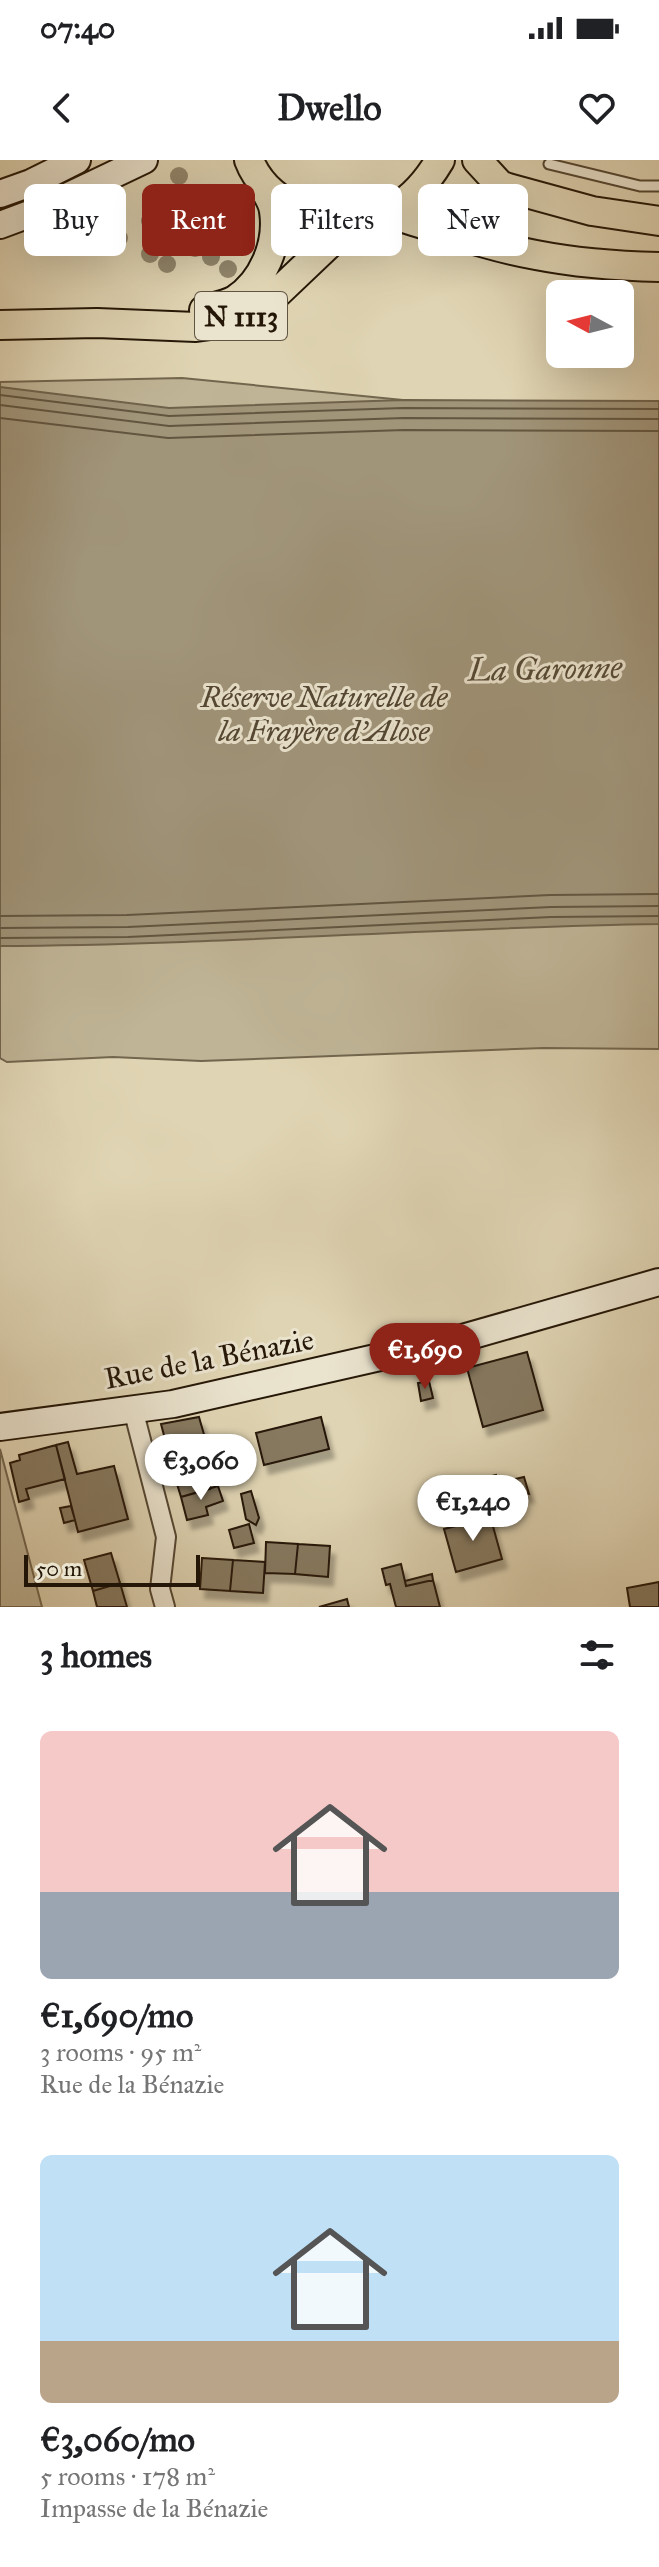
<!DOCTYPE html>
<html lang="en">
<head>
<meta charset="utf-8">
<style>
  :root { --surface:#fff; --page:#f6f6f6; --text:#202124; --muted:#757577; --accent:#8f2418 }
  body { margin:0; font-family:"IM FELL Great Primer",serif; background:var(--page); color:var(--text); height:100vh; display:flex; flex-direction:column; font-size:30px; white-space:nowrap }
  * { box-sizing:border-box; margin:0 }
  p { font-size:26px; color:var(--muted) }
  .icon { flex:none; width:44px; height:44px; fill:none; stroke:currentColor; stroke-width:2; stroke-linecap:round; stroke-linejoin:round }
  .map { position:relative; height:1447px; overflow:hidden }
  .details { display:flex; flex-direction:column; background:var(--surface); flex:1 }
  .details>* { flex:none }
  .guide { position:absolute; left:24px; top:24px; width:612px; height:72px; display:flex; gap:16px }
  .needle { width:52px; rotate:277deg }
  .tools { position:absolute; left:546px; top:120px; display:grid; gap:16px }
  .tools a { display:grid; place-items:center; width:88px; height:88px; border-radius:12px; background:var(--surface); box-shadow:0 8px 32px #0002; font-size:40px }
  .scale { position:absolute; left:24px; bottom:20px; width:176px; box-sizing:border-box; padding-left:8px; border:4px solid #251707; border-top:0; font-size:22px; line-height:28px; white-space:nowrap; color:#251707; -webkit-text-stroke:6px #eae3ce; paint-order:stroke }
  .price { position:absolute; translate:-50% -68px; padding:0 18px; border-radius:28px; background:#fff; color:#222; font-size:26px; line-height:52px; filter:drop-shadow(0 2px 4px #0008) }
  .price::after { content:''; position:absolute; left:50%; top:48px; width:24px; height:18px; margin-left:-12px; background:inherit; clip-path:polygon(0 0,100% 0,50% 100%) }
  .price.active { background:var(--accent); color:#fff }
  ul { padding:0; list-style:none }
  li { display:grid; align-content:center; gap:16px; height:424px; padding:0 40px }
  li span { display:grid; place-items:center; height:248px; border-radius:12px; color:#555 }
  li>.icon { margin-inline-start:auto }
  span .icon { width:144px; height:144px; fill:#fffc; stroke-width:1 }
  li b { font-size:34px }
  h2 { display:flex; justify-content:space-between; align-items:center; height:96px; padding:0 40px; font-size:34px }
  .pill { padding:0 28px; border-radius:12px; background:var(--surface); box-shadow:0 8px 32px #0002; font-size:28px; line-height:72px }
  .pill.active { background:var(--accent); color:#fff }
  .status { display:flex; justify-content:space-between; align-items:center; height:56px; padding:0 40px; background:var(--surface); direction:ltr }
  .status svg { height:22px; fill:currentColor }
  header { display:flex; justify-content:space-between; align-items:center; height:104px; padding:0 40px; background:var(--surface); font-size:36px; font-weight:800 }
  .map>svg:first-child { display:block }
  .green { fill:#bfb496; stroke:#72664e; stroke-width:2 }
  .water { fill:#a09479; stroke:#6f624b; stroke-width:2 }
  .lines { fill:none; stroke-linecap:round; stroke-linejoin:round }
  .shore { stroke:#625640; stroke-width:2 }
  .building { fill:#867960; stroke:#251707; stroke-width:2; filter:url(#shadow) }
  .lane-casing { stroke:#544632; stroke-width:13 }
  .street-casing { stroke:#544632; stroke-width:22 }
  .secondary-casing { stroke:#251707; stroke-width:30 }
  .primary-casing { stroke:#251707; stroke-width:32 }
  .lane { stroke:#eae3ce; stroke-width:9 }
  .street { stroke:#eae3ce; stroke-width:18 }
  .secondary { stroke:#eae3ce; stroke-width:26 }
  .primary { stroke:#dfd4b3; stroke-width:28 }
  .tree { fill:#92866c }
  .labels { text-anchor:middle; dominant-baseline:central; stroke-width:6; stroke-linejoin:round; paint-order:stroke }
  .shield { fill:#eae3ce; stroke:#605443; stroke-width:2 }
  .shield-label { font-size:28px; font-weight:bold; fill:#251707 }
  .park-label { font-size:30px; font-style:italic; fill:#534632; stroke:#eae3ce }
  .street-label { font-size:30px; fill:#251707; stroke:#eae3ce }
  .water-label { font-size:32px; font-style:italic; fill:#564935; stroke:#eae3ce }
</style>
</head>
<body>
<div class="status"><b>07:40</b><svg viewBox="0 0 49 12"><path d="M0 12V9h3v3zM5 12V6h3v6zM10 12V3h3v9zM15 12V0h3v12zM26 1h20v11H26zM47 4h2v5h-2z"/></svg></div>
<header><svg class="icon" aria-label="back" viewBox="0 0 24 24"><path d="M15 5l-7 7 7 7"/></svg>Dwello<svg class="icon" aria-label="heart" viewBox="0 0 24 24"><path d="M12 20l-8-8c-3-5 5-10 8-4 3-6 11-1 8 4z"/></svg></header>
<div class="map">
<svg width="659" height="1447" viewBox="0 0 659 1447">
  <defs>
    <filter id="shadow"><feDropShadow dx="5" dy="9" stdDeviation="2" flood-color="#0004"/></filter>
  </defs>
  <rect width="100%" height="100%" fill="#dfd4b3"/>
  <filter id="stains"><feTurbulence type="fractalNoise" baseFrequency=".0025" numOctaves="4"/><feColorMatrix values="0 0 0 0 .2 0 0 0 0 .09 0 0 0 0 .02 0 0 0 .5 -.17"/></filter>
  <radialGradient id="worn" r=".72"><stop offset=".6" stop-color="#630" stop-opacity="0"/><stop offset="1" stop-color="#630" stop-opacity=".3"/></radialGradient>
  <path class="green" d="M182,218L403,240L659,258V889L544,888L201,901L113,897L7,902L0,898V222Z
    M0,1289L42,1447H0Z"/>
  <path class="water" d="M0,227L169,248L403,240L659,241V764C439,767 220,785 0,786Z"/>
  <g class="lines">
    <path class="shore" d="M0,235L169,256L403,248L659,249
      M0,245L169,266L404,258L659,259
      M0,258L168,278L404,270L659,271
      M0,756L127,755L550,735L659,734
      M0,768L128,767L551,747L659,746
      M0,778L128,777L551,757L659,756"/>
  </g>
  <path class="building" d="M527,1192L543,1250L483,1267L467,1208Z
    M429,1221L433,1238L421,1241L418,1223Z
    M199,1257L207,1285L169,1294L161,1264Z
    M321,1257L329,1289L264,1305L256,1273Z
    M68,1282L77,1314L114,1306L128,1359L78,1372L56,1285Z
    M56,1285L65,1319L26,1329L29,1339L19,1342L10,1303L20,1300L19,1295Z
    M199,1287L203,1300L173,1307L169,1294Z
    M203,1300L206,1315L177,1324L173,1307Z
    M206,1315L210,1329L181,1337L177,1324Z
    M496,1315L504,1345L488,1349L480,1319Z
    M524,1317L529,1334L519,1332L502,1336L498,1323Z
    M218,1326L223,1341L206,1347L208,1355L187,1360L181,1337Z
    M251,1331L259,1358L256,1365L246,1359L241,1334Z
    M71,1346L75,1360L64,1363L60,1348Z
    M489,1352L502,1399L456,1412L444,1369L472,1362L471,1357Z
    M249,1364L254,1383L234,1388L229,1370Z
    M266,1382L298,1384L295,1414L265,1413Z
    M298,1384L330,1386L328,1417L295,1414Z
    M111,1393L120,1423L93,1431L84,1400Z
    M202,1398L233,1400L230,1431L200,1429Z
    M233,1400L265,1402L263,1433L230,1431Z
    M401,1404L406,1426L433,1420L440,1447H396L390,1424L386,1425L382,1409Z
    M432,1414L433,1420L406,1426L405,1421Z
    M659,1422V1447H630L627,1428Z
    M120,1423L127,1447H97L93,1431Z
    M347,1439L349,1447H319Z"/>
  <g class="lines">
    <g class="lane-casing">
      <path id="lane" d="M549,4L640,26H659"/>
    </g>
    <g class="street-casing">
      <path id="street" d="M133,1249L166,1377L160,1429L165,1447"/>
    </g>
    <g class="secondary-casing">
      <path id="secondary" d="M0,34L31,23L77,0
        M0,65L35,52L144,0
        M0,1267L173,1244L459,1179L659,1122"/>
    </g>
    <g class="primary-casing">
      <path id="primary" d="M249,0C268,50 339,74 387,52C410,42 427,22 440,0
        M477,0L500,25L508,28L592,51L659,61
        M387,53C436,67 485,86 536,95C577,103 617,106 659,107
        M204,150C214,147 226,145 235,140C263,122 279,84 274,51C273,41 265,31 261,22
        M0,165L97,163L196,167L225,163L250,153L271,139L352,62"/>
    </g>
    <use href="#lane" class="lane"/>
    <use href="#street" class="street"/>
    <use href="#secondary" class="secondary"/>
    <use href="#primary" class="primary"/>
  </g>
  <g class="tree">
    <circle cx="179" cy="16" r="9"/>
    <circle cx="168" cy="39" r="9"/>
    <circle cx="224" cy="44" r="9"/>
    <circle cx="243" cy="52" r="9"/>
    <circle cx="196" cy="57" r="9"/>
    <circle cx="150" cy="61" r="9"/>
    <circle cx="224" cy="74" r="9"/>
    <circle cx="119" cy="78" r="9"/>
    <circle cx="245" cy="85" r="9"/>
    <circle cx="195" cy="88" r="9"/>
    <circle cx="150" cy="94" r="9"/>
    <circle cx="211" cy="97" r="9"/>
    <circle cx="167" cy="104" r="9"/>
    <circle cx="228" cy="109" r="9"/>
  </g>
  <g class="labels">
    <rect class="shield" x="195" y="132" width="92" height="48" rx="6"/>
    <g class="shield-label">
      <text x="241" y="156">N 1113</text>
    </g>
    <g class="park-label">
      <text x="324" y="537">Réserve Naturelle de<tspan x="324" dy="34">la Frayère d'Alose</tspan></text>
    </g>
    <g class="street-label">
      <text transform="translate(209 1199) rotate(-11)">Rue de la Bénazie</text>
    </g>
    <g class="water-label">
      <text transform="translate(545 509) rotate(-1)">La Garonne</text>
    </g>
  </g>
  <rect width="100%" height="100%" filter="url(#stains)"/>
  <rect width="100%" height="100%" fill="url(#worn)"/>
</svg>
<div class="tools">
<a><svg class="needle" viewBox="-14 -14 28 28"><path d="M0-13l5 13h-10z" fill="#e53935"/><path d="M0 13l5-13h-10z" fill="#757577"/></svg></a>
</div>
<div class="scale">50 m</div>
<b class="price active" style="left:425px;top:1231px">€1,690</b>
<b class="price" style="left:201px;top:1342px">€3,060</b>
<b class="price" style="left:473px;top:1383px">€1,240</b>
<div class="guide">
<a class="pill">Buy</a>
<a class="pill active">Rent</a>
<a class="pill">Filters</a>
<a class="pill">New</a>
</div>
</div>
<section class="details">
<h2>3 homes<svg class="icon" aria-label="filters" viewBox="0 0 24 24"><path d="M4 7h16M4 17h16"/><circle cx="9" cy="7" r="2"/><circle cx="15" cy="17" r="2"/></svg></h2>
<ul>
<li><span style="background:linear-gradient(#f6c9c9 65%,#9aa5b1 0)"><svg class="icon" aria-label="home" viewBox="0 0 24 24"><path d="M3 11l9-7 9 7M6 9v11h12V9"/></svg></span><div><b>€1,690/mo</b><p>3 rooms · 95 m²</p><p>Rue de la Bénazie</p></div></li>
<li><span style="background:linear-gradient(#bfe0f5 75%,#b9a48a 0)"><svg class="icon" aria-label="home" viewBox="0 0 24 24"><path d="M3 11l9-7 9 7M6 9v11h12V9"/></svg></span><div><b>€3,060/mo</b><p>5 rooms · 178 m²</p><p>Impasse de la Bénazie</p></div></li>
</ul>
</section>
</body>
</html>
